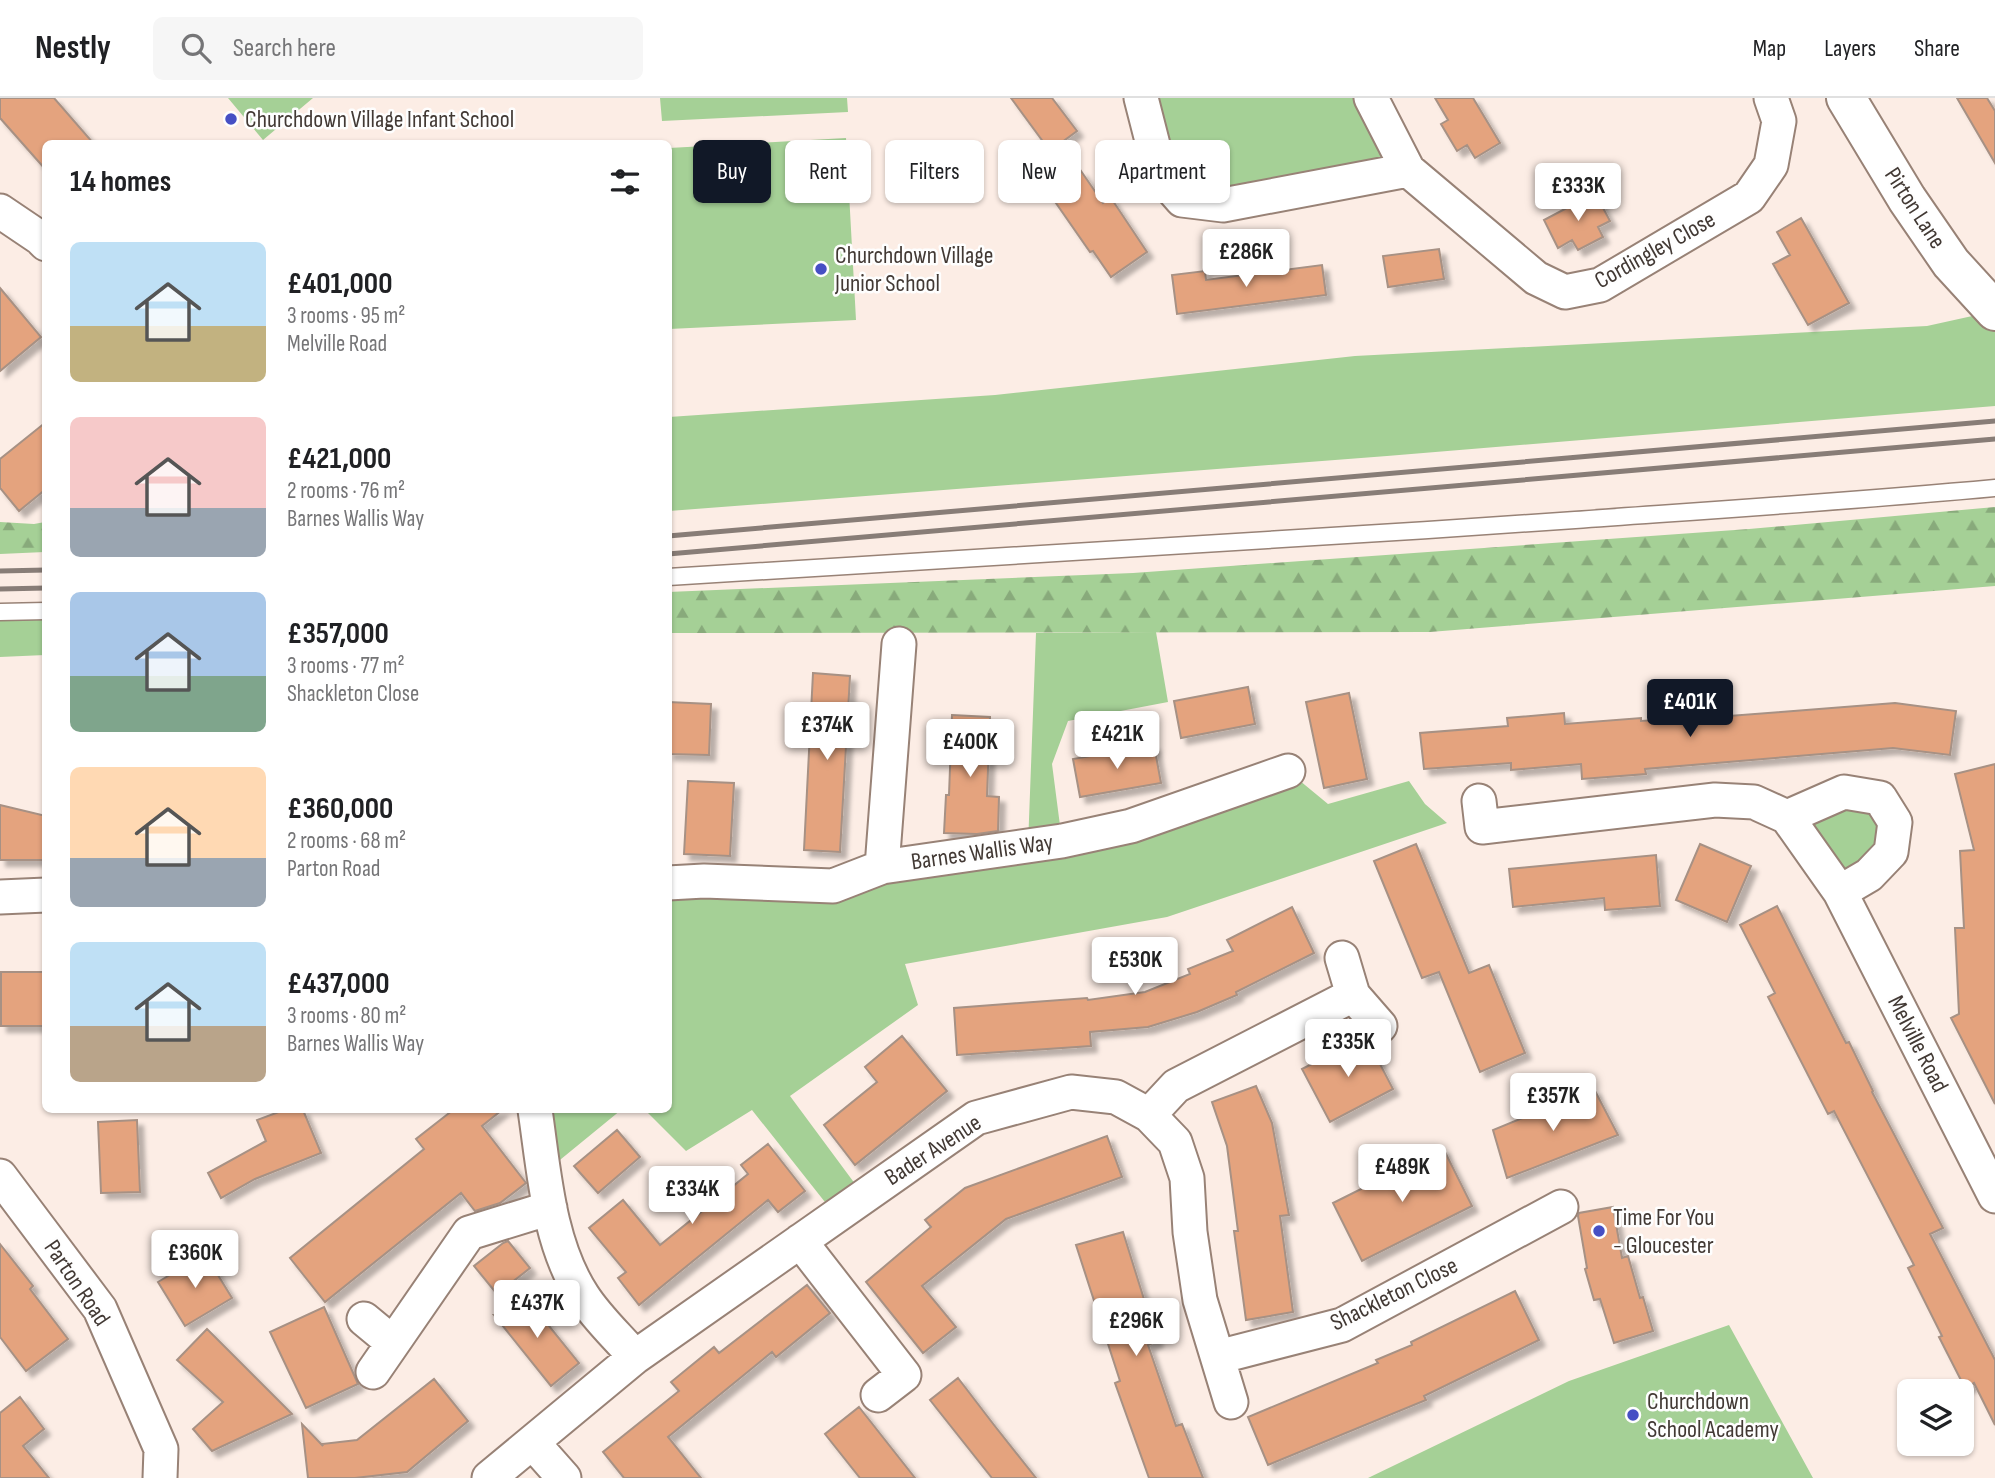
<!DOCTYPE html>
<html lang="en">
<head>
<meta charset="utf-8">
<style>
  :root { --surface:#fff; --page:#f6f6f6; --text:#202124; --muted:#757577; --line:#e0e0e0; --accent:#111827 }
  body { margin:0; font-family:"Sofia Sans Condensed",sans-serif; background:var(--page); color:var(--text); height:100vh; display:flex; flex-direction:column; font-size:26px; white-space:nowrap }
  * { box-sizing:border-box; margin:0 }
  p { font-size:23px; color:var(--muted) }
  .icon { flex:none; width:38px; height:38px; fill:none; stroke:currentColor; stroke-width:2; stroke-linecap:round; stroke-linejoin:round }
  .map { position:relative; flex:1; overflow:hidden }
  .side { position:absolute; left:42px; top:42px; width:630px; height:973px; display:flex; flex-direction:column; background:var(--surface); border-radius:10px; box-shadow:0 2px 5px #0004 }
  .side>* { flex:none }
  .top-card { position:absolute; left:693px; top:42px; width:665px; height:63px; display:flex; gap:14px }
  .controls { position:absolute; left:1897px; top:1281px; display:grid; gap:14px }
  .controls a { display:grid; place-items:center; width:77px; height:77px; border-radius:10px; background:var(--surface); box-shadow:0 2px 5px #0004; font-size:35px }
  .price { position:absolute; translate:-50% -60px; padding:0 16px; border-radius:7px; background:#fff; color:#222; font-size:23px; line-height:46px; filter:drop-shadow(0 2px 4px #0008) }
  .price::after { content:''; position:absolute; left:50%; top:42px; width:21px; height:16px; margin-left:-10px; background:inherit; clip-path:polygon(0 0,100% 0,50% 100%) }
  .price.selected { background:var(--accent); color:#fff }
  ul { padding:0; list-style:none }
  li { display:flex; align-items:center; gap:21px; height:175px; padding:0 28px }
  li span { display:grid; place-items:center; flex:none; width:196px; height:140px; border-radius:10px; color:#555 }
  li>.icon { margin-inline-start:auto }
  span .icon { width:84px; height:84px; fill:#fffc; stroke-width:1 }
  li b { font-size:30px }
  h2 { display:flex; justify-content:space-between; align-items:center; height:84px; padding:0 28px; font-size:30px }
  .chip { padding:0 24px; border-radius:10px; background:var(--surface); box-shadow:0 2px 5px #0004; font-size:24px; line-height:63px }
  .chip.selected { background:var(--accent); color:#fff }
  header { display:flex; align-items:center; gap:42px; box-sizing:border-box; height:98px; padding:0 35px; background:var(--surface); border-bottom:2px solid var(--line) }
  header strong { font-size:33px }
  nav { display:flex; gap:38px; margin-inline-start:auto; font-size:24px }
  .search { width:490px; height:63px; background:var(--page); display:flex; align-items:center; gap:18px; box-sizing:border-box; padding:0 24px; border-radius:10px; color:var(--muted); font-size:26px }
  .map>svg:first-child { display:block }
  .green { fill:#a5d096 }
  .forest { fill:url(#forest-firs) }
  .building { fill:#e4a37e; stroke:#a79184; stroke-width:2; filter:url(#shadow) }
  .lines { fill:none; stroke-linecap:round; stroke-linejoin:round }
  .lane-casing { stroke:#988276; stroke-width:19 }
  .street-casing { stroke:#988276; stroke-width:37 }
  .secondary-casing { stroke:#988276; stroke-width:42 }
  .lane { stroke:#fff; stroke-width:16 }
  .street { stroke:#fff; stroke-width:33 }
  .secondary { stroke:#fff; stroke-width:38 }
  .rail { stroke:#887d77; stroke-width:5 }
  .poi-dot { fill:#464fc4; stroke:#fefefe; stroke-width:2.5 }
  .labels { text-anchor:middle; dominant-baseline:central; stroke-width:5; stroke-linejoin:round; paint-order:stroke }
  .poi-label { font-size:24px; fill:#423934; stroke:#fefefe; text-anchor:start }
  .street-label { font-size:24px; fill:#423934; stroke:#fefefe }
</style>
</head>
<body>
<header>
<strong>Nestly</strong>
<div class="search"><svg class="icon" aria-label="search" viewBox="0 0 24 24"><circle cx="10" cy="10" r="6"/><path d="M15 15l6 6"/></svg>Search here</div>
<nav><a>Map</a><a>Layers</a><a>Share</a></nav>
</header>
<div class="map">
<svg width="1995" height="1380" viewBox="0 0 1995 1380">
  <defs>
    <pattern id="forest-firs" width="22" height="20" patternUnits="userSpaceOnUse" patternTransform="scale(1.75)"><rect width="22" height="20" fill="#a5d096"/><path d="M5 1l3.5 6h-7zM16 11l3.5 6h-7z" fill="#88aa7b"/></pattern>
    <filter id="shadow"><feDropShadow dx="6" dy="6" stdDeviation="2" flood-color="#0004"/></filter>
  </defs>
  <rect width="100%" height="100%" fill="#fcede5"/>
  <path class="green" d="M228,0H313L263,42Z
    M660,0H847L848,14L662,23Z
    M1141,0H1371L1408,72L1182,102Z
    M846,40L856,222L669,231V50Z
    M1995,213V308L1387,358L669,413V319L995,297L1355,258L1927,228Z
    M45,520V557L0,559V522Z
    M1156,534L1168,604L1068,623L1052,666L1062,743L1288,673L1328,706L1409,683L1425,706L1447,725L1167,819L905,866L918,907L790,998L864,1098L836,1118L752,1012L686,1053L645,1012H668L669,785L833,788L1028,748L1036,535Z
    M1844,694L1895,724L1840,794L1787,719Z
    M535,1012H621L544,1075Z
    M1729,1227L1813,1380H1368L1569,1283Z"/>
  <path class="forest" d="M1995,409V488L1430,534L669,535L668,494L1133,475L1749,431Z
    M0,424L34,426L45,424V454L0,456Z"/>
  <path class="building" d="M0,0H54L94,46H46V72L0,20Z
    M1011,0H1052L1077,33L1050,53Z
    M1435,0H1473L1500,45L1475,60L1467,47L1457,53L1441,26L1448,22Z
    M1957,0H1987L1995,13V65Z
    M1081,73L1103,105L1111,100L1147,154L1111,179L1093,153L1090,154L1049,95Z
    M1595,95L1610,123L1598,129L1603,139L1578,152L1572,142L1558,150L1544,122Z
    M1801,120L1849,205L1808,227L1773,166L1790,157L1777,134Z
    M1439,151L1444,181L1388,189L1383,158Z
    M1322,167L1326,197L1177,216L1172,177L1205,173L1206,182Z
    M0,190L41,239L0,273Z
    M46,324V391L19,413L0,390V361Z
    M813,575L850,578L840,754L804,752Z
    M1248,589L1255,626L1181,640L1174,603Z
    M1349,595L1367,681L1324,690L1306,604Z
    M668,604L711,606L709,657L668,656Z
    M1895,605L1956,613L1950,657L1893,650L1645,671L1646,676L1582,681L1581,666L1511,672V665L1424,671L1420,635L1508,628L1507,620L1564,615L1565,626L1641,620V623L1716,618V619Z
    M952,617L990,619L987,698L999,699L998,733L977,736L944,735L946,697H949Z
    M1154,647L1161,685L1080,699L1073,661Z
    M1995,666V1006L1951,920L1959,916L1955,830H1964L1960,753L1974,752L1955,676Z
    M688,683L734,685L730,758L684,756Z
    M0,707L46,718V762H0Z
    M1416,746L1469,875L1489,867L1525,955L1480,974L1439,874L1422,880L1374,763Z
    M1700,746L1751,768L1727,824L1676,802Z
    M1656,757L1660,808L1605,812L1604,800L1513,809L1509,771Z
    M1777,808L1846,945L1849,944L1873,993L1872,994L1943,1130L1930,1136L1995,1262V1327L1974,1285L1965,1290L1939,1239L1942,1238L1908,1170L1914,1167L1834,1013L1828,1016L1768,899L1775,895L1740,827Z
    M1292,809L1314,855L1236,894L1237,897L1197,914L1148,929L1090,934L1091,948L957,957L954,910L1087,900L1088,902L1145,894L1190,876L1188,871L1233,853L1227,842Z
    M1,874H46V928H1Z
    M902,938L947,993L855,1067L824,1027L877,984L865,969Z
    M1364,939L1368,943L1393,991L1330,1024L1302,971Z
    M1256,988L1272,1025L1289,1117L1280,1118L1293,1214L1246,1222L1234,1133H1238L1227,1048L1212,1004Z
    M1594,991L1618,1037L1507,1080L1493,1032Z
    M284,1012H303L321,1055L255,1081L221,1100L208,1075L266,1043L257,1022Z
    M453,1012H502L482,1028L526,1085L500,1105L475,1113L461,1095L325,1204L290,1160L424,1051L416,1041Z
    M137,1022L140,1094L101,1095L98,1024Z
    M617,1032L640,1059L598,1095L574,1068Z
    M1107,1038L1122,1079L1006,1121L922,1188L956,1229L923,1255L866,1184L931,1129L925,1122L965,1090Z
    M768,1046L805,1093L778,1114L768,1102L639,1207L618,1180L626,1174L589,1130L623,1102L660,1147L748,1076L741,1067Z
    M1443,1050L1472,1108L1362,1163L1333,1105Z
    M1613,1109L1622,1160L1628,1158L1640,1200L1643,1199L1653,1233L1614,1245L1600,1201L1594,1202L1585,1171L1587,1170L1578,1118L1579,1115Z
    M1123,1134L1157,1243L1148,1247L1176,1328L1182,1326L1203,1380H1149L1115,1285L1120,1283L1076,1147Z
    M508,1143L530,1170L497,1196L474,1168L503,1145Z
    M0,1146L33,1188L30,1191L68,1241L26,1273L0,1239Z
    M205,1156L232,1200L185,1228L158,1184Z
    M807,1187L830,1215L776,1259L772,1254L668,1339L701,1380H624L603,1354L679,1293L671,1284L714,1249L719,1255Z
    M1515,1193L1539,1242L1424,1298L1426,1302L1268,1367L1248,1319L1378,1265L1376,1262L1412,1247L1411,1244Z
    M524,1197L579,1265L551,1288L494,1217H499Z
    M324,1209L358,1286L306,1310L270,1234Z
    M207,1231L292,1316L212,1353L193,1331L223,1304L177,1262Z
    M958,1280L994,1327L1036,1380H992L930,1302Z
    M434,1281L468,1323L407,1374L355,1380H308L302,1326L323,1348L322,1346L357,1342Z
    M20,1299L44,1331L23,1348L49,1380H0V1315Z
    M859,1309L915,1380H860L825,1336Z"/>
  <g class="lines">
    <g class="lane-casing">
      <path id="lane" d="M668,479C971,461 1273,443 1575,422C1715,412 1855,403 1995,390
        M0,514L46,513"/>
    </g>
    <g class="street-casing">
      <path id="street" d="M1141,0L1161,78L1182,102L1223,107L1408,72
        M1371,0L1408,72L1536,180L1565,194L1600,187L1749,99L1771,67L1779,23L1771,0
        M0,113L40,140L46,146
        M1479,703L1482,729L1715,702L1754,704L1787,719L1840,794L1995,1098
        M1787,719L1844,694L1880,700L1895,724L1891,754L1869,777L1840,794
        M882,769L899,546
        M668,785L704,783L833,788L882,769L1062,743L1131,728L1288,673
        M0,799L46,797
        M1342,860L1353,897
        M535,1012C544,1072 548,1145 583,1198C597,1220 618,1239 635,1259
        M1149,1017L1176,988L1353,897L1380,928
        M0,1078L100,1211L161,1351L160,1380
        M800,1143L904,1277L878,1297
        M364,1221L393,1245
        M1218,1259L1342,1227L1561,1109
        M373,1274L469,1135L550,1110
        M533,1345L564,1380
        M489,1380L635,1259L976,1020L1071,994L1116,999L1149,1017L1175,1044L1187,1080L1190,1134L1200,1202L1231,1304"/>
    </g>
    <g class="secondary-casing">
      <path id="secondary" d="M1846,0L1907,101L1951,165L1995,213"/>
    </g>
    <use href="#lane" class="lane"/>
    <use href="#street" class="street"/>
    <use href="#secondary" class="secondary"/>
    <path class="rail" d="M668,438L1995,323
      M668,456L1995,341
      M0,473L46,472
      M0,491L46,490"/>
  </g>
  <g class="poi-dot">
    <circle cx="231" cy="21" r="7"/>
    <circle cx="821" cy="171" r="7"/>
    <circle cx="1599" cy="1133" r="7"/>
    <circle cx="1633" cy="1317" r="7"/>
  </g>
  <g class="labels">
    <g class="poi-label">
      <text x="245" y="21">Churchdown Village Infant School</text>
      <text x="835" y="157">Churchdown Village<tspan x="835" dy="28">Junior School</tspan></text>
      <text x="1613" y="1119">Time For You<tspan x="1613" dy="28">- Gloucester</tspan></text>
      <text x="1647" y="1303">Churchdown<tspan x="1647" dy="28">School Academy</tspan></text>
    </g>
    <g class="street-label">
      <text transform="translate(1915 110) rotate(57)">Pirton Lane</text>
      <text transform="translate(1655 152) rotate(-29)">Cordingley Close</text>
      <text transform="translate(982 754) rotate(-8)">Barnes Wallis Way</text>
      <text transform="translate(1918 946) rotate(63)">Melville Road</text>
      <text transform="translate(933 1052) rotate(-33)">Bader Avenue</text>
      <text transform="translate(77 1185) rotate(56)">Parton Road</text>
      <text transform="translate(1394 1196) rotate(-26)">Shackleton Close</text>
    </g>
  </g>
</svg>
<div class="controls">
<a><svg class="icon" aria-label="layers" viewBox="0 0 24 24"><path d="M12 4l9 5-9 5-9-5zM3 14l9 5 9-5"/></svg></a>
</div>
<b class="price" style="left:1578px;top:125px">£333K</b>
<b class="price" style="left:1246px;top:191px">£286K</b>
<b class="price selected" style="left:1690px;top:641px">£401K</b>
<b class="price" style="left:827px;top:664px">£374K</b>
<b class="price" style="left:1117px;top:673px">£421K</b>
<b class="price" style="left:970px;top:681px">£400K</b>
<b class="price" style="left:1135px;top:899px">£530K</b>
<b class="price" style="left:1348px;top:981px">£335K</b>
<b class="price" style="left:1553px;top:1035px">£357K</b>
<b class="price" style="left:1402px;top:1106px">£489K</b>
<b class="price" style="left:692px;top:1128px">£334K</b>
<b class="price" style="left:195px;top:1192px">£360K</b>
<b class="price" style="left:537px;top:1242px">£437K</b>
<b class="price" style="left:1136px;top:1260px">£296K</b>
<div class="top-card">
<a class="chip selected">Buy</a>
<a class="chip">Rent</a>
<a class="chip">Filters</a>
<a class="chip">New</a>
<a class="chip">Apartment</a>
</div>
<section class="side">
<h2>14 homes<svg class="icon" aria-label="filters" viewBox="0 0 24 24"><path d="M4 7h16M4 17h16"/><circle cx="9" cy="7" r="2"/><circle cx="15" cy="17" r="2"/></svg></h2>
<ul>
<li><span style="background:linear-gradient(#bfe0f5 60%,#c2b280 0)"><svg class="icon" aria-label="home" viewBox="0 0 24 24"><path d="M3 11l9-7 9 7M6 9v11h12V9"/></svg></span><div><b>£401,000</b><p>3 rooms · 95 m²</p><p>Melville Road</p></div></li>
<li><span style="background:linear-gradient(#f6c9c9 65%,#9aa5b1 0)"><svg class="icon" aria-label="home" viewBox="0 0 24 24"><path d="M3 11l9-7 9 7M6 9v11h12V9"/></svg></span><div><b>£421,000</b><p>2 rooms · 76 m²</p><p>Barnes Wallis Way</p></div></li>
<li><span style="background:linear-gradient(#a9c7e8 60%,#7fa58c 0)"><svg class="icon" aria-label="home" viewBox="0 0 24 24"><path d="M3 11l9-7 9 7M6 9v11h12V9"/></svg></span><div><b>£357,000</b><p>3 rooms · 77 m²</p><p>Shackleton Close</p></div></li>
<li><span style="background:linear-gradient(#ffd9b3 65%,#9aa5b1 0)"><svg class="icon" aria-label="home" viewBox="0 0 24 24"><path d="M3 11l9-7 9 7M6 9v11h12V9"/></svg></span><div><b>£360,000</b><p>2 rooms · 68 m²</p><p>Parton Road</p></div></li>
<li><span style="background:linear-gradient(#bfe0f5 60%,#b9a48a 0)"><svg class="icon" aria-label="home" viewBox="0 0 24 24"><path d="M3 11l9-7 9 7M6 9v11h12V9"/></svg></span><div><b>£437,000</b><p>3 rooms · 80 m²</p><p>Barnes Wallis Way</p></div></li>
</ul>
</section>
</div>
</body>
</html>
